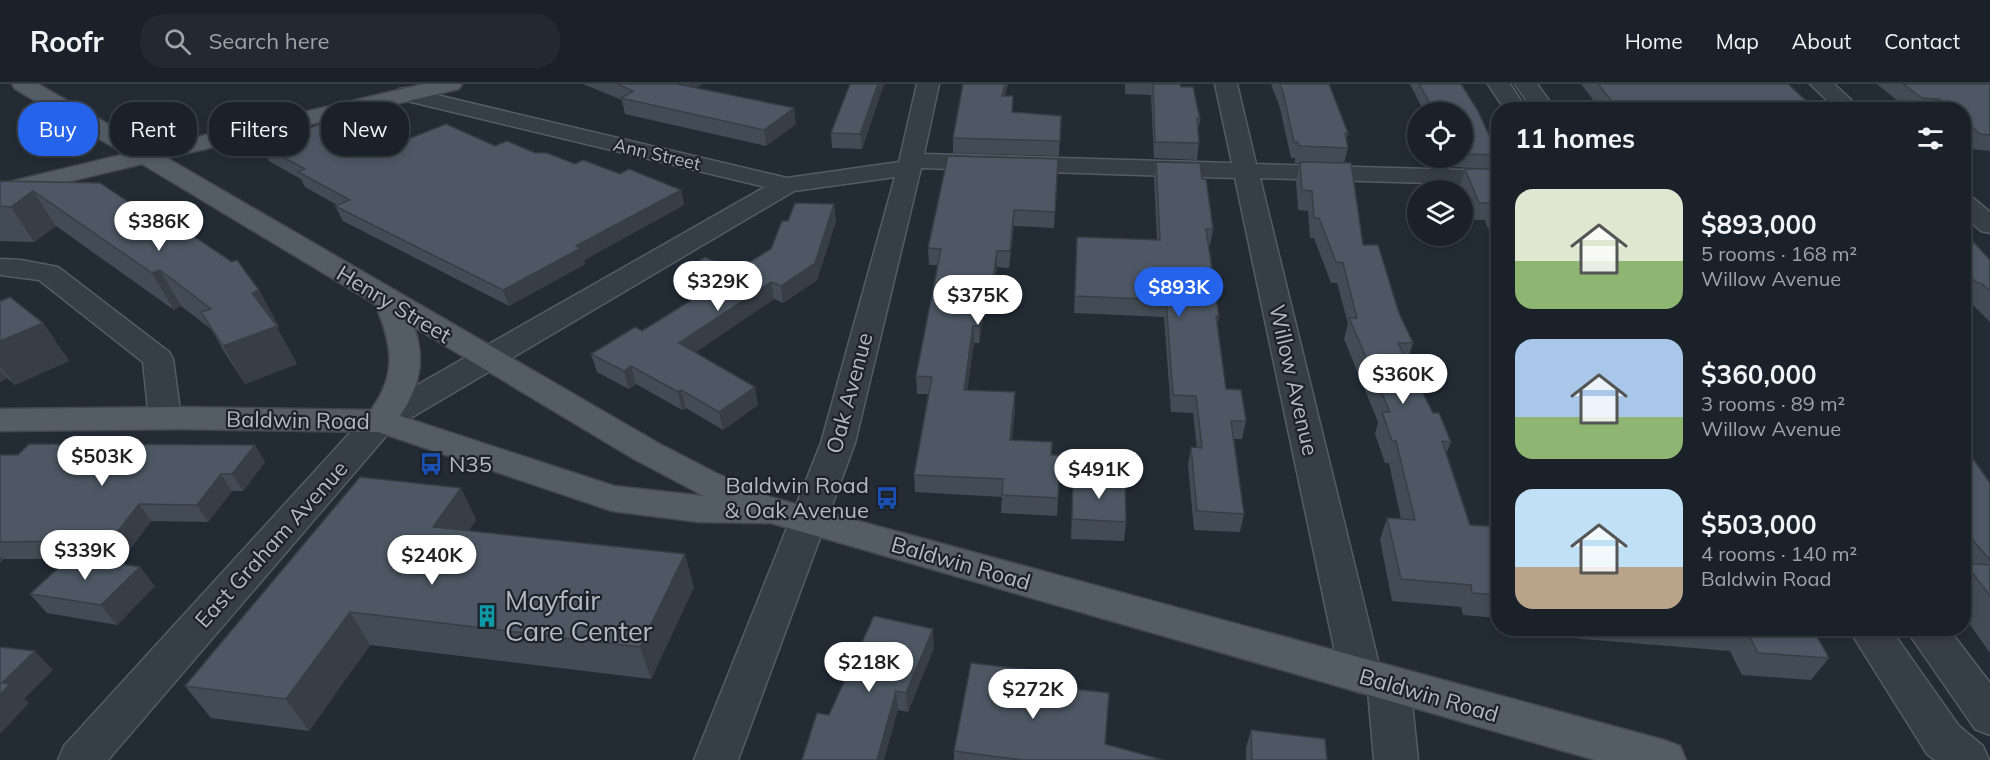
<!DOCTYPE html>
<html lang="en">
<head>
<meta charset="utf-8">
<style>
  :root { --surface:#1a2128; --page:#232930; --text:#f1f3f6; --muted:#9fa3a8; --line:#383e45; --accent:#2563eb }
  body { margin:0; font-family:Mulish,sans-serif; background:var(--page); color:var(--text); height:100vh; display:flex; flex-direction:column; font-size:22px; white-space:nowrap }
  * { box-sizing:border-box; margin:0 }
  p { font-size:20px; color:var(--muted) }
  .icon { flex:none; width:33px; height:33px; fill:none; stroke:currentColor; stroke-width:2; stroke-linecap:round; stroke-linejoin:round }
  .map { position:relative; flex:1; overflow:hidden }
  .side { position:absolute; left:1491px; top:18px; width:480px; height:534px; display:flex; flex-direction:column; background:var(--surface); border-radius:24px; box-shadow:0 3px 9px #0003,0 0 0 2px var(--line) }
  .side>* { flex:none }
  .banner { position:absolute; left:18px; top:18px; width:570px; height:54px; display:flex; gap:12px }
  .buttons { position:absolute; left:1407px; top:18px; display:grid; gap:12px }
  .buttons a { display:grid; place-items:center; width:66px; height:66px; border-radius:50%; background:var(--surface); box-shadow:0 3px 9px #0003,0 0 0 2px var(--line); font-size:30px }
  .price { position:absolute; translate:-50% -51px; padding:0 14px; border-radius:21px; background:#fff; color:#222; font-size:20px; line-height:39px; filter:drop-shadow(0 2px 3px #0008) }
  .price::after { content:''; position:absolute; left:50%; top:36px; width:18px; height:14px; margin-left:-9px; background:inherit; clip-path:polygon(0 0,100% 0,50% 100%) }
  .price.active { background:var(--accent); color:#fff }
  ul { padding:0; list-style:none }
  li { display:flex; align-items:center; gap:18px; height:150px; padding:0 24px }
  li span { display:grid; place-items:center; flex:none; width:168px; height:120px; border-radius:18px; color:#555 }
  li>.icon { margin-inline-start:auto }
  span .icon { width:72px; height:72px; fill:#fffc; stroke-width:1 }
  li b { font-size:26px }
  h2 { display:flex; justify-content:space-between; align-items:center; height:72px; padding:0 24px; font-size:26px }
  .pill { padding:0 21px; border-radius:24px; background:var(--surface); box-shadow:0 3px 9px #0003,0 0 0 2px var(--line); font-size:21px; line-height:54px }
  .pill.active { background:var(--accent); color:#fff }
  header { display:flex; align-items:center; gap:36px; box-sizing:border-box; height:84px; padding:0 30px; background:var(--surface); border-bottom:2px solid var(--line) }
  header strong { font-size:28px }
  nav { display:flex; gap:33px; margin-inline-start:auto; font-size:21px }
  .search { width:420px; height:54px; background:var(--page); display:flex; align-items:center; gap:15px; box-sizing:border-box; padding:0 21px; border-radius:24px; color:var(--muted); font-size:22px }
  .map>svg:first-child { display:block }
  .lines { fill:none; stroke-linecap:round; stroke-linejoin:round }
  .minor-casing { stroke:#545c64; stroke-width:3 }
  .major-casing { stroke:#404750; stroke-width:3 }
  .minor { fill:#363e46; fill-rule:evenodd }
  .major { fill:#545d66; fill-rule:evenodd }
  .wall { fill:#434c56 }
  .shaded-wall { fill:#373e46 }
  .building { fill:#4e5864; stroke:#373e46; stroke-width:1.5 }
  .labels { text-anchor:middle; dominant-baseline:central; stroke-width:4.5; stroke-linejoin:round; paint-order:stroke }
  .far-street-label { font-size:18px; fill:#b1b9c3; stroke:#1c232b }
  .street-label { font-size:22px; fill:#b1b9c3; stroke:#1c232b }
  .poi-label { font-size:22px; fill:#b1b9c3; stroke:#1c232b; text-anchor:start }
  .near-poi-label { font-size:27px; fill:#b1b9c3; stroke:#1c232b; text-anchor:start }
</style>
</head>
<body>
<header>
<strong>Roofr</strong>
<div class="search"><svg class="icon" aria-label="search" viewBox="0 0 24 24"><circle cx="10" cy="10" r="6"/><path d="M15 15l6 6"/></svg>Search here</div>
<nav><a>Home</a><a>Map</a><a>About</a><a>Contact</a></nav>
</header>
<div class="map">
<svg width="1990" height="676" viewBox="0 0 1990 676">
  <rect width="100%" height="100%" fill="#232c35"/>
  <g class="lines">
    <g class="minor-casing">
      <path id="minor" d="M917,0H939L924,70L1232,79L1215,0H1237L1256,80L1498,87V101L1260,94L1380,585L1389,582L1404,588L1410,600L1418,676H1374L1368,607L1361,609L1346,604L1340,592L1235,94L921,84L855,359L738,676H694L821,359L895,93L794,107L392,345L108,676H58L64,662L368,329L765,103L399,15L396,10L399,5L407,4L787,94L899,78Z
        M1488,0H1510L1527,26H1505Z
        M1515,0H1537L1556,26H1533Z
        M1810,0H1834L1862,26H1837Z
        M1964,111L1973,114L1990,128V149L1981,147L1964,132Z
        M0,175L21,176L58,183L169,268L173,275L181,334L177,342L165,345L153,342L149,334L143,278L39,196L0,191Z
        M1848,544H1890L1959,642L1983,662L1989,676H1935L1927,670Z
        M1905,544H1948L1990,599V651L1975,645Z"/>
    </g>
    <g class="major-casing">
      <path id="major" d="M12,0H38L150,64L424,0H462L459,5L167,74L658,359L716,389L770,413L1664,656L1680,662L1686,676H1595L771,439L699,438L612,427L378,348L181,345L0,347V325L181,323L371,326C398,289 392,260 375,220L142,80L0,114V100L125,70L15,5ZM414,243L634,375L704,412L614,402L400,332C419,303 426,277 414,243Z"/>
    </g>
    <use href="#minor" class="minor"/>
    <use href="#major" class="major"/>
  </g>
  <path class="wall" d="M583,0H702L696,4L796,40L766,62L625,30L622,16Z
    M850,0H884L862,65L832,64L831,49Z
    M1008,0L1005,12L1013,28L1061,32L1059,72L953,69V54Z
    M1125,0H1180L1181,3L1200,35L1198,47L1199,59L1197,76L1154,74L1151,11L1125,10Z
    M1271,0H1329L1348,49L1346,56L1348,64L1344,79L1363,161L1399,229L1413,259L1407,277L1433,329L1451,358L1446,370L1470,441L1498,443V534L1463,531L1461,523L1392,517L1380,456L1387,434L1401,435L1389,379H1385L1375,350L1378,338L1344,255L1348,240L1337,199H1331L1314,154H1310L1308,127L1298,126L1296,97L1300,79H1295V74H1291L1280,24Z
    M1410,0H1461L1498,71L1493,85L1453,83L1448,74H1462V28H1424Z
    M1581,0H1788L1816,26H1601Z
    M1877,0H1990V67L1971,65L1964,59V26H1909Z
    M338,39L391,56L495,62L535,69L575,80L620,90L681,106L684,121L584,176L585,180L509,222L343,137L335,122L337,121L305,103L301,95L269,77L262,62Z
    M1058,75L1054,144L1014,142L1009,184L997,183L993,212H987L979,259H974L967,306L1015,308V325L1012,356L1051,371H1060L1057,432L1001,429L1002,413L915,408L914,391L928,310H917L916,292L938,181H929L928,164Z
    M1156,78L1202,95L1213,145L1210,161H1209L1219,233L1217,243L1226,305L1246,337L1242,355H1234L1244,430L1240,448L1194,446L1188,381L1191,363L1197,364L1193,329L1171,328L1164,233L1074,229L1077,153L1157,156L1154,94Z
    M1465,85H1498V146L1488,145L1485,136H1473L1460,102Z
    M0,97L100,99L259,206L279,243L277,244L297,280L245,300L223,266L211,245L181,222L174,226L56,142L34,158L0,157Z
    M834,120L836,137L817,196L783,219L774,215L695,268L758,321L723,346L686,324L682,326L636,300L629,305L597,288L591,270L642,247L692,216L678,209L674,192L735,187L771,165L788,137Z
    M1964,148L1990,176V238L1968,216H1965L1964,215Z
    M0,216L43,239L69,277L15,301L7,294L0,298Z
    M255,361L265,378L243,407H232L208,438L151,437L119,480L155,502L117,541L47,529L30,510L69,475H3L0,479V371Z
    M1964,362L1990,399V569L1964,532Z
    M1073,394L1126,438L1124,457L1071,455Z
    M461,404L476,436L468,447L694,503L651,595L370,561L309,647L211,634L185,602Z
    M1505,544H1812L1829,574L1811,596L1742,591L1730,567L1507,549Z
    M934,564L908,628L898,626L829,631Z
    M1031,600L1105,660L1163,676H954V667Z
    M1251,646L1327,676H1246V664Z"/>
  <path class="shaded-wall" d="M676,0H702L679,15Z
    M878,0H884L862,65L860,50Z
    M1005,0H1008L1001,26L1002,12Z
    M794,24L796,40L766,62L764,46Z
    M681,106L684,121L584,176L585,180L509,222L503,206L576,162Z
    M33,107L56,142L34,158L11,123Z
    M834,120L836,137L817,196L783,219L781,202Z
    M1014,126V142L1009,184L1010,167Z
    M997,167V183L993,212V195Z
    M160,186L181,222L174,226L152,189Z
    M987,195V212L979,259V242Z
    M771,198L774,215L683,277L679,259Z
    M259,206L279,243L277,244L297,280L245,300L223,262L252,209Z
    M43,239L69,277L15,301L0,282V257Z
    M973,242L974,259L965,323L964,306Z
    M631,282L636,300L629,305L624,287Z
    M0,286L7,294L0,298Z
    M755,303L758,321L723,346L719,328Z
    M681,306L686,324L682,326L678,308Z
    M1015,308V325L1010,374V356Z
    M255,361L265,378L243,407L232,390Z
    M221,390L232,407L208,438L197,421Z
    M461,404L476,436L449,475L433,443Z
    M139,420L151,437L118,481L105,464Z
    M685,470L694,503L651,595L640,563Z
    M0,472L3,475L0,479Z
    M140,483L155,502L117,541L101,521Z
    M350,528L370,561L309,647L286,615Z
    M933,545L934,564L908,628L906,609Z
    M35,567L53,586L24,615L29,619L0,650V611L2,599Z
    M896,607L898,626L884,676H877Z"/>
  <path class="building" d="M617,0H677L794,24L764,46L621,14L633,7Z
    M850,0H878L860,50L831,49Z
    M963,0H1005L1002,12H1013L1012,28L1061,32L1060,57L953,54Z
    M1153,0H1180L1181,3H1193L1200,35L1197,34L1199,59L1155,58Z
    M1279,0H1329L1348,49H1345L1348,64L1299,62L1298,58H1294L1283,8Z
    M1419,0H1461L1478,27L1498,71L1462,70V28H1435Z
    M1598,0H1788L1816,26H1619Z
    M1903,0H1990V51L1980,50L1964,36V26H1952L1939,15L1922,14Z
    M330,36L338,39L346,36L391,56L396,54L403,57L446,40L495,62L507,57L535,69H547L575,80L583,76L620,90L629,85L681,106L576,162L581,164L503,206L335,122L350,116L298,88L305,85L262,62Z
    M948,72L1058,75L1055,128L1014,126L1010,167H997L993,195H987L979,242H973L964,306L1015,308L1010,356L1052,358L1051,371H1060L1058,414L1002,411L1003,395L914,391L932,293L916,292L941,165L928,164Z
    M1156,78L1200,79L1202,95H1206L1213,145H1206L1219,233L1216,232L1226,305L1241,306L1246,337H1231L1244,430L1197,427L1191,363L1202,364L1196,312L1173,311L1166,216L1075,212L1077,153L1160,156Z
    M1300,78L1351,79L1363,161H1378L1399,229L1413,259H1398L1433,329H1439L1451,358L1442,357L1470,441L1498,443V511L1472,509L1471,501L1401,495L1387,434L1415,436L1396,357H1392L1382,328H1390L1349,234H1357L1343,179L1336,178L1319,134H1314L1312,107L1302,106Z
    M1465,85H1498V128H1494L1490,119H1479Z
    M0,97L100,99L160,139L168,135L232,178L237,176L259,206L252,209L277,242L223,262L201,228L211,225L160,186L152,189L33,107L11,123L0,122Z
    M795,119L834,120L815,179L781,202L771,198L679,259L755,303L719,328L681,306L678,308L631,282L624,287L591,270L635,243L642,247L706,207L674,192L705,173L735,187L771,165L782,137H788Z
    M1964,148L1990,176V207L1981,199H1977L1964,186Z
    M10,213L43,239L0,257V216L1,217Z
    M29,360L255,361L232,390H221L197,421L139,420L105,464H65L71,457L0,458V371H18Z
    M1964,362L1990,399V476L1964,446Z
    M360,393L461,404L433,443L685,470L640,563L350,528L286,615L185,602Z
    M1073,394L1125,397L1126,438L1072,435Z
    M71,472L140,483L101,521L30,510Z
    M1965,479L1990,481V512Z
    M874,532L933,545L906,609L896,607L877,676H802L817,629L829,631Z
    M1737,544H1812L1829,574L1758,569L1746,545Z
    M0,563L35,567L2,599L10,600L0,611Z
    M971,579L1032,586L1030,600L1109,609L1105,660L1163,676H1021L954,667Z
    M1251,646L1325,655L1327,676H1252Z"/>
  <defs>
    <g id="bus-bare" transform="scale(1.8)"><path d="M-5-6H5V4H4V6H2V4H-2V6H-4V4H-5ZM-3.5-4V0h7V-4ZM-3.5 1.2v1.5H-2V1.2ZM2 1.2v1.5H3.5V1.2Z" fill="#1a4fb4" stroke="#1c232b" stroke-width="2.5" paint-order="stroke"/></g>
    <g id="building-bare" transform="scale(1.8)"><path d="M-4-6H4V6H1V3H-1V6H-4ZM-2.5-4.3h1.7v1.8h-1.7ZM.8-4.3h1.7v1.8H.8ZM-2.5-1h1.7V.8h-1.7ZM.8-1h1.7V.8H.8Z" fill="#0f9aa8" stroke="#1c232b" stroke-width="2.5" paint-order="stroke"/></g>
  </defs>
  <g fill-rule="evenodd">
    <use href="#bus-bare" x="431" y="380"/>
    <use href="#bus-bare" x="887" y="414"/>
    <use href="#building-bare" x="487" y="532"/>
  </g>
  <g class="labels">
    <g class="far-street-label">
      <text transform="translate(657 70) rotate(13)">Ann Street</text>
    </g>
    <g class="street-label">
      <text transform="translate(394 220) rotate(31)">Henry Street</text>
      <text transform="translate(1294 296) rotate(77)">Willow Avenue</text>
      <text transform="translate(849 309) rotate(-75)">Oak Avenue</text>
      <text transform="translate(298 336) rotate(1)">Baldwin Road</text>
      <text transform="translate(271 460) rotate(-48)">East Graham Avenue</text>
      <text transform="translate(961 479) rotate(16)">Baldwin Road</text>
      <text transform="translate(1429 611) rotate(16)">Baldwin Road</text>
    </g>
    <g class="poi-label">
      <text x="449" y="380">N35</text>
      <text x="869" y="401" text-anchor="end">Baldwin Road<tspan x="869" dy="25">&amp; Oak Avenue</tspan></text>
    </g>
    <g class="near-poi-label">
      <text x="505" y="516">Mayfair<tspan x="505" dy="31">Care Center</tspan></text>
    </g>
  </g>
</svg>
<div class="buttons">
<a><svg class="icon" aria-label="locate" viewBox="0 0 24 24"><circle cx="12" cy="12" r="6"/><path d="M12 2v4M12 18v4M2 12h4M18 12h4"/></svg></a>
<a><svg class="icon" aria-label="layers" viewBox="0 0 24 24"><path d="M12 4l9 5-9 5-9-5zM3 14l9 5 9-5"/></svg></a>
</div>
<b class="price" style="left:159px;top:168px">$386K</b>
<b class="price" style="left:718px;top:228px">$329K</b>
<b class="price active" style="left:1179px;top:234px">$893K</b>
<b class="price" style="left:978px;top:242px">$375K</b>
<b class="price" style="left:1403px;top:321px">$360K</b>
<b class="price" style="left:102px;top:403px">$503K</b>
<b class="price" style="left:1099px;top:416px">$491K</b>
<b class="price" style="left:85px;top:497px">$339K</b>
<b class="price" style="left:432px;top:502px">$240K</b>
<b class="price" style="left:869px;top:609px">$218K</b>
<b class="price" style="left:1033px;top:636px">$272K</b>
<div class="banner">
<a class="pill active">Buy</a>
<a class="pill">Rent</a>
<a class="pill">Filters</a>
<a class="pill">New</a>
</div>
<section class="side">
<h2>11 homes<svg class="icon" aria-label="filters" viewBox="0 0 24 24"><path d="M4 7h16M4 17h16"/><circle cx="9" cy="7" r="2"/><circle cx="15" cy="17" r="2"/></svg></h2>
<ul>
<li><span style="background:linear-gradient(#dfe7d0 60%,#8fb573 0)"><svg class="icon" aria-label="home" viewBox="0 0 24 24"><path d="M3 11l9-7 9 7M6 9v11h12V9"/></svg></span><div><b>$893,000</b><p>5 rooms · 168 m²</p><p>Willow Avenue</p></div></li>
<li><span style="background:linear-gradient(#a9c7e8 65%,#8fb573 0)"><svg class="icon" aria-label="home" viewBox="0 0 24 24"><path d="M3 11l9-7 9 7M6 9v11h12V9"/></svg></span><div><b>$360,000</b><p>3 rooms · 89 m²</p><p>Willow Avenue</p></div></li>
<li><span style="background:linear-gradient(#bfe0f5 65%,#b9a48a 0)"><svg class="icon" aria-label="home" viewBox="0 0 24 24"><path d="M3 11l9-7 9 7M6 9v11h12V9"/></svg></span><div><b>$503,000</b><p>4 rooms · 140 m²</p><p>Baldwin Road</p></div></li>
</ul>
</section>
</div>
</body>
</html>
